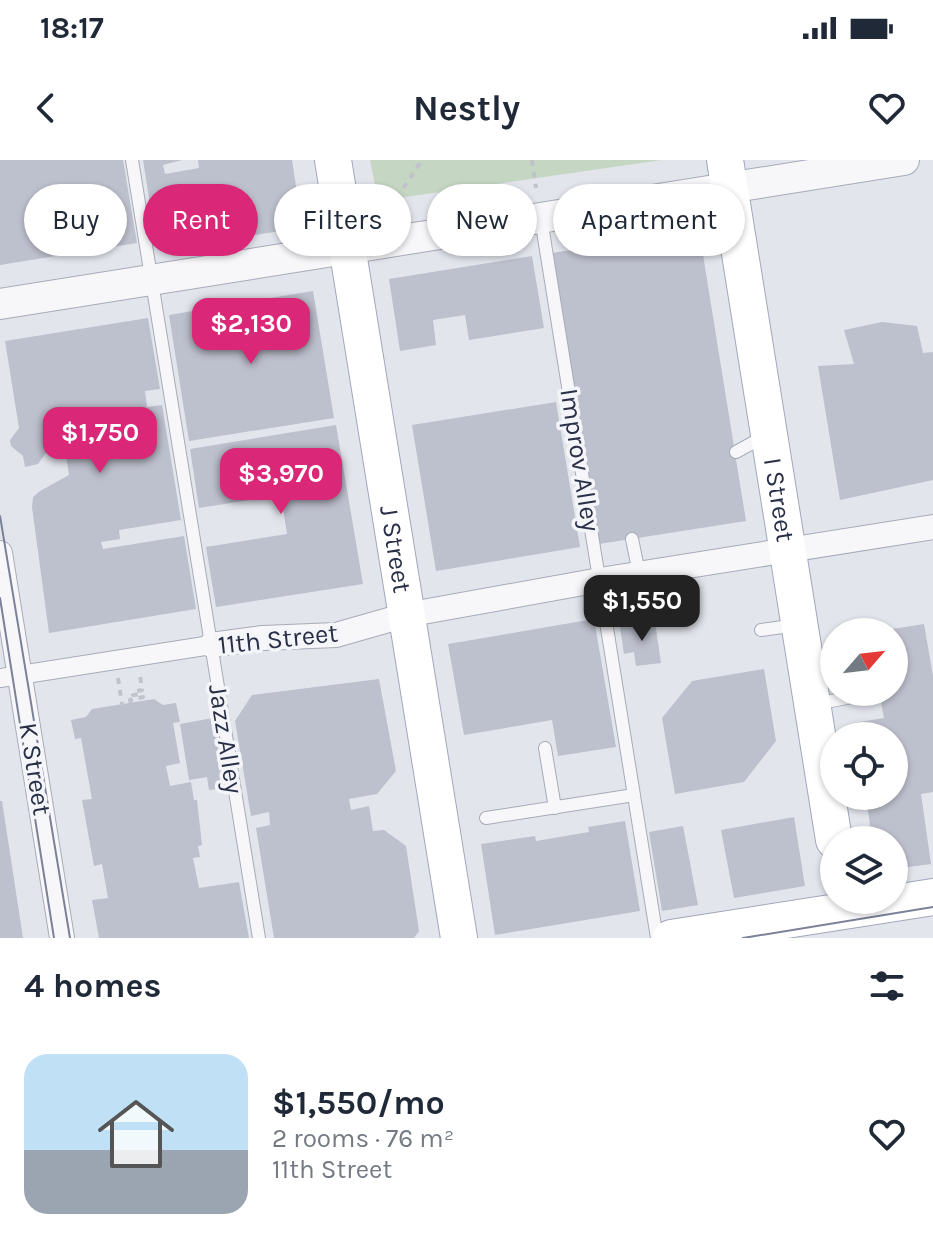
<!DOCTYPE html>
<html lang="en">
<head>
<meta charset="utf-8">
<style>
  :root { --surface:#fff; --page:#f6f6f7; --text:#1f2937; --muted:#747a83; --accent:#db2777 }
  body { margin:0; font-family:Karla,sans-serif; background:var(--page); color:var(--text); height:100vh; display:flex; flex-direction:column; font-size:30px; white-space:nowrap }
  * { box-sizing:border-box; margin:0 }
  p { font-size:26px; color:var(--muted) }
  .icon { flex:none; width:44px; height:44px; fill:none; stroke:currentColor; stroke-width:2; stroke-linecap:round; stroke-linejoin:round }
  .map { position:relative; height:778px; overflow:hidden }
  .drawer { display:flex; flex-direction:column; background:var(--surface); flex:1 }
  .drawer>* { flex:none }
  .guide { position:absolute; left:24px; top:24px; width:886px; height:72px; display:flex; gap:16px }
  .needle { width:52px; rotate:62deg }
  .fabs { position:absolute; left:820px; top:458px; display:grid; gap:16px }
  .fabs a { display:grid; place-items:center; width:88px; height:88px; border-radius:50%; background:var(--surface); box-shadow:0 2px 6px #0004; font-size:40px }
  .price { position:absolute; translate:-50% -68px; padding:0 18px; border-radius:16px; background:var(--accent); color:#fff; font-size:26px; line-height:52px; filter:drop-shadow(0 2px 4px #0008) }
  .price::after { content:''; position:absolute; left:50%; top:48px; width:24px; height:18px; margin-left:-12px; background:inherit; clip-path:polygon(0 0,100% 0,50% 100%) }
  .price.on { background:#222; color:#fff }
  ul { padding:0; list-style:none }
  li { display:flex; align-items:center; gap:24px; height:200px; padding:0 24px }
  li span { display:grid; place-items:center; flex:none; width:224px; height:160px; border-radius:24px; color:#555 }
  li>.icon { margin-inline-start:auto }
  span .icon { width:96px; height:96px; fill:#fffc; stroke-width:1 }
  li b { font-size:34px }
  h2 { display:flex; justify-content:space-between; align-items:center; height:96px; padding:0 24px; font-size:34px }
  .pill { padding:0 28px; border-radius:36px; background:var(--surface); box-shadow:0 2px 6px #0004; font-size:28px; line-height:72px }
  .pill.on { background:var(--accent); color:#fff }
  .status { display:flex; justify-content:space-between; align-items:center; height:56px; padding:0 40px; background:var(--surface); direction:ltr }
  .status svg { height:22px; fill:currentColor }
  header { display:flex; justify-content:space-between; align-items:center; height:104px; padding:0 24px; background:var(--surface); font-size:36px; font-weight:700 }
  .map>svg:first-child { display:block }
  .green { fill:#c5d7c3 }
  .building { fill:#bdc0cd }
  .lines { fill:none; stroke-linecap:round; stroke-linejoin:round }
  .service-casing { stroke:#a7abb8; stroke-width:14 }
  .pedestrian-casing { stroke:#a7abb8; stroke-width:20 }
  .minor-casing { stroke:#a7abb8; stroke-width:26 }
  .tertiary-casing { stroke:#a7abb8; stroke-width:32 }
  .primary-casing { stroke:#a1a7ba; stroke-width:38 }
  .path { stroke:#c1c3cb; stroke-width:4; stroke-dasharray:6 6; stroke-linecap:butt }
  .service { stroke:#f7f7fa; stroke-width:12 }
  .pedestrian { stroke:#f7f7fa; stroke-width:18 }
  .minor { stroke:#f7f7fa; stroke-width:24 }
  .tertiary { stroke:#f7f7fa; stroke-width:30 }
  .primary { stroke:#fff; stroke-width:36 }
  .tram { stroke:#7b8198; stroke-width:2 }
  .labels { text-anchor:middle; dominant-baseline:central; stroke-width:7; stroke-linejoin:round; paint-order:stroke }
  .street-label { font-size:26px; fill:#292f47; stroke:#f3f5f9 }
</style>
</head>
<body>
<div class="status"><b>18:17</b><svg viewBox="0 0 49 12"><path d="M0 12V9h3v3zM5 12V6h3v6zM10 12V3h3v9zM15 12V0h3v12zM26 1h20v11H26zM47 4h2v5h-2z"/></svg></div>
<header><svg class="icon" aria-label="back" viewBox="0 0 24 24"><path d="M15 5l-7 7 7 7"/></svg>Nestly<svg class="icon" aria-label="heart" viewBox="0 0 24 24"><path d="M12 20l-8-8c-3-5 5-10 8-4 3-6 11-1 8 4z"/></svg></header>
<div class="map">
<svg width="933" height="778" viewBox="0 0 933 778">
  <rect width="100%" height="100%" fill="#e3e5ed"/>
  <path class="green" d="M370,0H662L378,41Z"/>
  <path class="building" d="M0,0H123L137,83L0,105Z
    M143,0H182L163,5L165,14L199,8L198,0H292L301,59L290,60L292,69L224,80L223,71L176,79L155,76Z
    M699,70L746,361L599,384L552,93Z
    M532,96L544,168L469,180L465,155L433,160L436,185L400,191L389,119Z
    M313,131L334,258L189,281L169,155Z
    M148,158L160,229L145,231L147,247L162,245L181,360L119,370L120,379L101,382L103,389L184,376L196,449L49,473L32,347L33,337L40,331L69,315L65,290L46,293L38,304L25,307L23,296L11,286L10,280L19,268L5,181Z
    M882,162L917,166L923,193L933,192V320L840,340L818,206L854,204L844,170Z
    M556,242L580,387L436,411L412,265Z
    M336,265L363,424L216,447L206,387L287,374L281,335L199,348L190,289Z
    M594,459L616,587L558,596L552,560L464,575L448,484Z
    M655,462L661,503L636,506L634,492L624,494L620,467Z
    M924,464L933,516V632L921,634L931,704L894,709V680H872L866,636H894V576H855L853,563L884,558L879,532H894V472L885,470Z
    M764,509L776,581L744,622L675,634L662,558L692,521Z
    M379,519L396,611L377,634L349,639L351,650L369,646L373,671L384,670L406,686L419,771L414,778H274L256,668L270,665L269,652L251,656L235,561L252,535Z
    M154,539L163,545L176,543L180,562L173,563L180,603L166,606L170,626L191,622L194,640H197L202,685L198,686L200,697L193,698L199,728L239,722L249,778H99L92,740L108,738L102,704L94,706L82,640L92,639L81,578L75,579L71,560L86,557L92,549Z
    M213,558L225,628L209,630L207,617L189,620L180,564Z
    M0,641H2L23,778H0Z
    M794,657L805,726L734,738L721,670Z
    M625,661L640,751L495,775L481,684L535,676L536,681L589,672L588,667Z
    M683,666L698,745L662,751L649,672Z"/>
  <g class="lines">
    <g class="service-casing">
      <path id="service" d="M132,0L259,778
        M580,53L589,87
        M541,59L657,778
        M736,292L765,276
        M632,379L639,413
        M761,470L797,465
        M816,544L862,535
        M545,588L555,648
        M486,658L634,635"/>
    </g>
    <g class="pedestrian-casing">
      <path id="pedestrian" d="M0,518L211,485"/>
    </g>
    <g class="minor-casing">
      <path id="minor" d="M0,393L62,778
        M211,485L263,478L336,475L406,455L600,420L933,367"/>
    </g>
    <g class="tertiary-casing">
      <path id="tertiary" d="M0,144L904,0"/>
    </g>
    <g class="primary-casing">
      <g id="primary">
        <path id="s1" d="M333,0L459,778"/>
        <path id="s2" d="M725,0L834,680"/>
        <path d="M671,778L933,737"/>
      </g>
    </g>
    <path class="path" d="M532,0L536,28
      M390,48L422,0
      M118,518L122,544
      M131,543L130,540L143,537L142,534L133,535V532L142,530L140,515"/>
    <use href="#service" class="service"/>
    <use href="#pedestrian" class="pedestrian"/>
    <use href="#minor" class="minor"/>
    <use href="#tertiary" class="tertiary"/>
    <use href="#primary" class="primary"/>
    <path class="tram" d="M0,356L70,778
      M0,438L54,778
      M743,778L933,747"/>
  </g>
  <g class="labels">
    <g class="street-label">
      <text transform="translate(580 300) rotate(81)">Improv Alley</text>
      <text stroke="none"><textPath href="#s2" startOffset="344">I Street</textPath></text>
      <text stroke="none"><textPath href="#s1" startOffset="394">J Street</textPath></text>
      <text transform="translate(278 479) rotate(-6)">11th Street</text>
      <text transform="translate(226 579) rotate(81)">Jazz Alley</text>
      <text transform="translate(35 609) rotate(81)">K Street</text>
    </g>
  </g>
</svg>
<div class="fabs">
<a><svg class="needle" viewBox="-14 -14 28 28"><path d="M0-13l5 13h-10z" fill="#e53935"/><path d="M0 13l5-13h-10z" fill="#747a83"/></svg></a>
<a><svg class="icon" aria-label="locate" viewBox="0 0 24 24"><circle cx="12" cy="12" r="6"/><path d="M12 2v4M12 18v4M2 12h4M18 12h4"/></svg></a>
<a><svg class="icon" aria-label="layers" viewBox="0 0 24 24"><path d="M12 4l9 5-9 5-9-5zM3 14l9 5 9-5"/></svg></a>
</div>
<b class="price" style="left:251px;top:206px">$2,130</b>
<b class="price" style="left:100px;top:315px">$1,750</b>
<b class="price" style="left:281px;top:356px">$3,970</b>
<b class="price on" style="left:642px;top:483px">$1,550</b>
<div class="guide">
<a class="pill">Buy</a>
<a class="pill on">Rent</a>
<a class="pill">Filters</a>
<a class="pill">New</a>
<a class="pill">Apartment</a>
</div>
</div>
<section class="drawer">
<h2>4 homes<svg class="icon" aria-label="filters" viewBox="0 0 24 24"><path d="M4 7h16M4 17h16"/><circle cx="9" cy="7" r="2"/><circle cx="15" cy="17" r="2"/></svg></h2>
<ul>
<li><span style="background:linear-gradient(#bfe0f5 60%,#9aa5b1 0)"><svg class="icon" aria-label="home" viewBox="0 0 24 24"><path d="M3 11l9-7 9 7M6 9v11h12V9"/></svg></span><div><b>$1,550/mo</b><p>2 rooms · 76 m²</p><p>11th Street</p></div><svg class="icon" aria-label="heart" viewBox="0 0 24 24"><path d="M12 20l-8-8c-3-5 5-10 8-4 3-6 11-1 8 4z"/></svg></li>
</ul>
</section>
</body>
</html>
